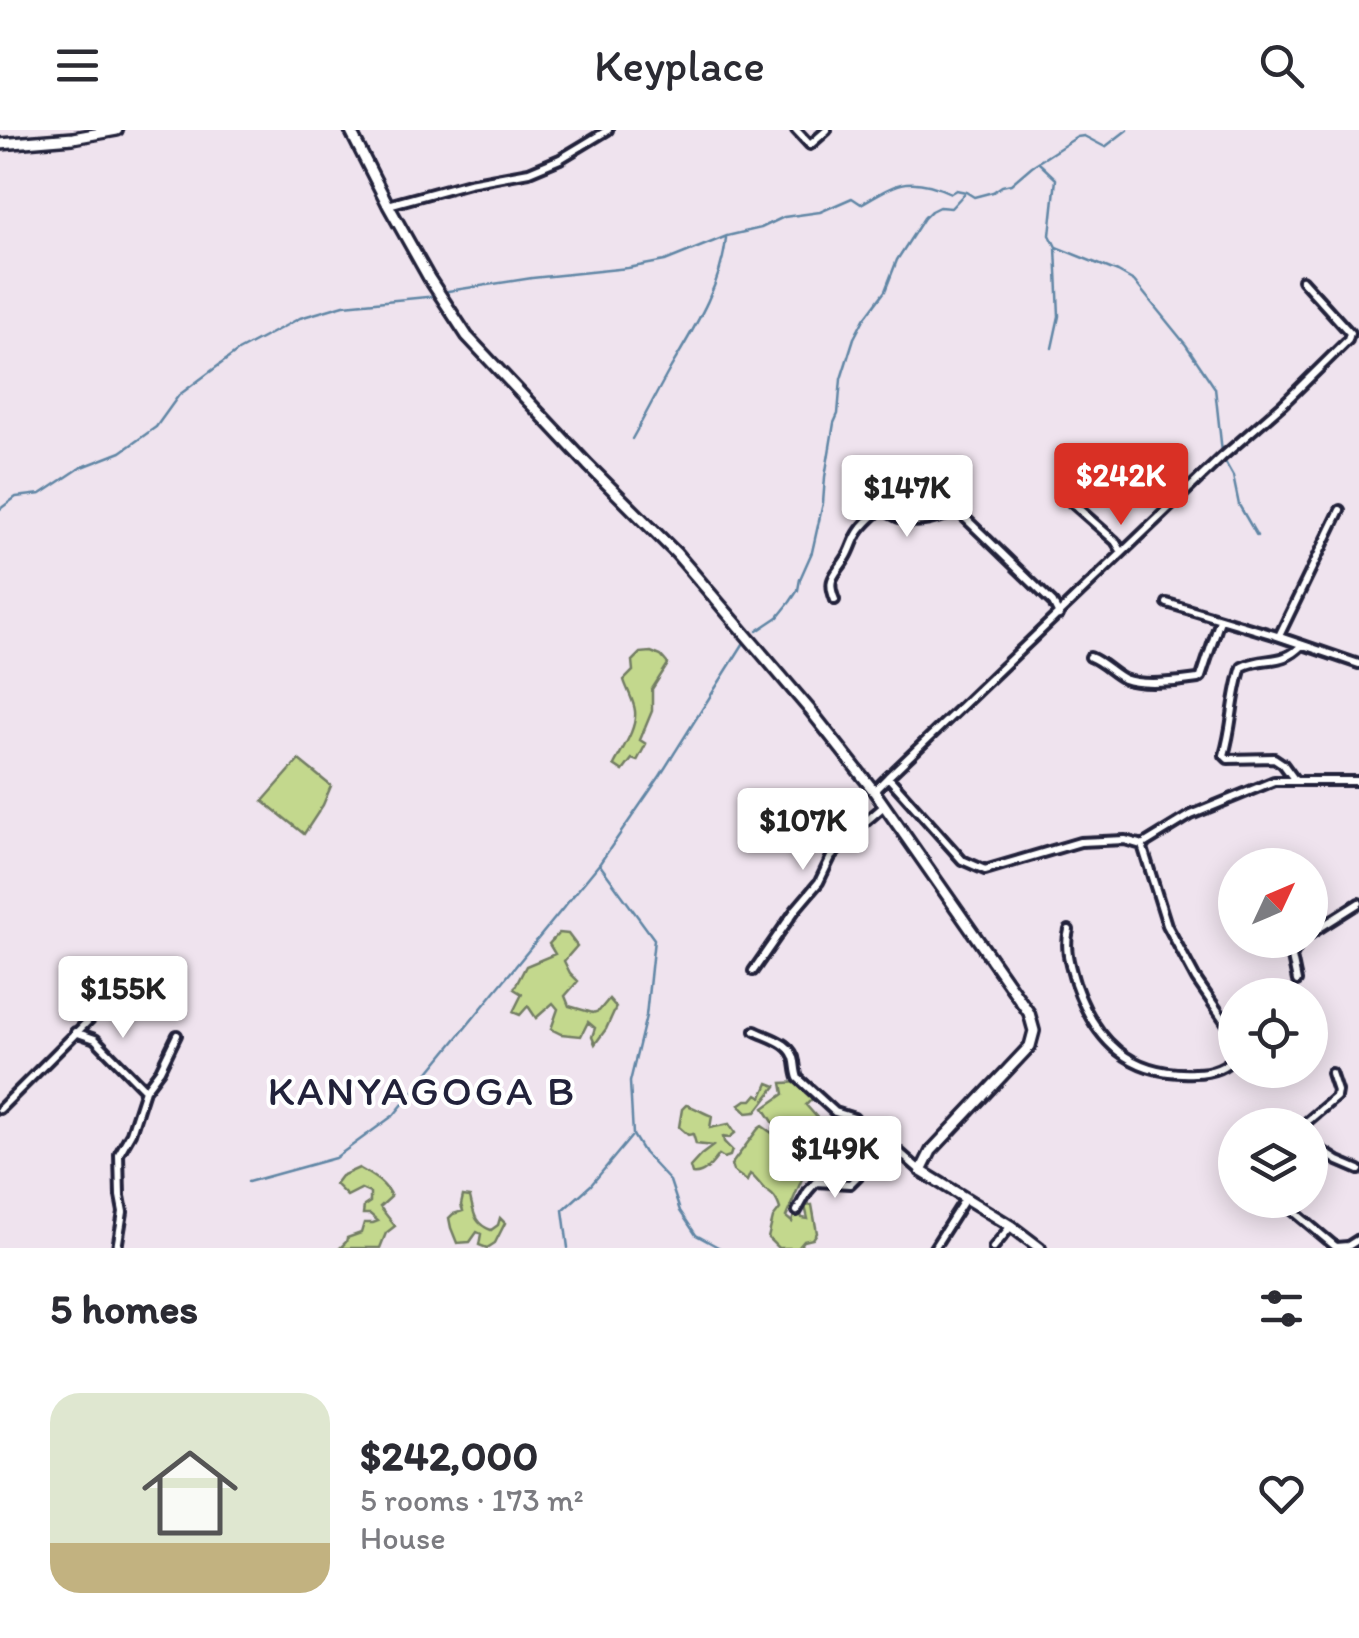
<!DOCTYPE html>
<html lang="en">
<head>
<meta charset="utf-8">
<style>
  :root { --surface:#fff; --page:#f2f2f3; --text:#2b2b33; --muted:#7c7c81; --accent:#d93025 }
  body { margin:0; font-family:Itim,sans-serif; background:var(--page); color:var(--text); height:100vh; display:flex; flex-direction:column; font-size:38px; white-space:nowrap }
  * { box-sizing:border-box; margin:0 }
  p { font-size:32px; color:var(--muted) }
  .icon { flex:none; width:55px; height:55px; fill:none; stroke:currentColor; stroke-width:2; stroke-linecap:round; stroke-linejoin:round }
  .map { position:relative; height:1118px; overflow:hidden }
  .panel { display:flex; flex-direction:column; background:var(--surface); flex:1 }
  .panel>* { flex:none }
  .needle { width:65px; rotate:46deg }
  .buttons { position:absolute; left:1218px; top:718px; display:grid; gap:20px }
  .buttons a { display:grid; place-items:center; width:110px; height:110px; border-radius:50%; background:var(--surface); box-shadow:0 5px 25px #0003; font-size:50px }
  .price { position:absolute; translate:-50% -85px; padding:0 22px; border-radius:10px; background:#fff; color:#222; font-size:32px; line-height:65px; filter:drop-shadow(0 2px 5px #0008) }
  .price::after { content:''; position:absolute; left:50%; top:60px; width:30px; height:22px; margin-left:-15px; background:inherit; clip-path:polygon(0 0,100% 0,50% 100%) }
  .price.current { background:var(--accent); color:#fff }
  ul { padding:0; list-style:none }
  li { display:flex; align-items:center; gap:30px; height:250px; padding:0 50px }
  li span { display:grid; place-items:center; flex:none; width:280px; height:200px; border-radius:30px; color:#555 }
  li>.icon { margin-inline-start:auto }
  span .icon { width:120px; height:120px; fill:#fffc; stroke-width:1 }
  li b { font-size:42px }
  h2 { display:flex; justify-content:space-between; align-items:center; height:120px; padding:0 50px; font-size:42px }
  header { display:flex; justify-content:space-between; align-items:center; height:130px; padding:0 50px; background:var(--surface); font-size:45px; font-weight:600 }
  .map>svg:first-child { display:block }
  .green { fill:#c3d88d; stroke:#727d64; stroke-width:2.5 }
  .lines { fill:none; stroke-linecap:round; stroke-linejoin:round }
  .stream { stroke:#6186a5; stroke-width:2.5 }
  .street-casing { stroke:#22223b; stroke-width:14 }
  .secondary-casing { stroke:#22223b; stroke-width:16 }
  .street { stroke:#fff; stroke-width:6 }
  .secondary { stroke:#fff; stroke-width:9 }
  .labels { text-anchor:middle; dominant-baseline:central; stroke-width:8; stroke-linejoin:round; paint-order:stroke }
  .quarter-label { font-size:42px; letter-spacing:2.5px; fill:#22223b; stroke:#fff }
</style>
</head>
<body>
<header><svg class="icon" aria-label="menu" viewBox="0 0 24 24"><path d="M4 6h16M4 12h16M4 18h16"/></svg>Keyplace<svg class="icon" aria-label="search" viewBox="0 0 24 24"><circle cx="10" cy="10" r="6"/><path d="M15 15l6 6"/></svg></header>
<div class="map">
<svg width="1359" height="1118" viewBox="0 0 1359 1118">
  <rect width="100%" height="100%" fill="#efe3ee"/>
  <filter id="ink" filterUnits="userSpaceOnUse"><feTurbulence type="fractalNoise" baseFrequency=".01" numOctaves="2"/><feDisplacementMap in="SourceGraphic" scale="20" xChannelSelector="R" yChannelSelector="G"/><feConvolveMatrix kernelMatrix="1 2 1 2 8 2 1 2 1" color-interpolation-filters="sRGB"/></filter>
  <g filter="url(#ink)">
    <path class="green" d="M651,522L661,526L668,534L652,559V581L640,610L646,614L637,631L632,629L623,641L614,635C622,619 637,599 635,581C634,571 627,560 624,550L633,541L632,531L640,523Z
      M299,630L331,656L323,675L304,704L263,671Z
      M559,803L568,804L577,816L564,831L570,843L578,851L565,866L569,876L593,883L599,881L609,869L616,877L606,899L595,914L592,907L595,898L588,892L581,906L561,904L551,899L558,879L553,873L536,888L528,876L520,885L513,882L522,864L514,859L526,836L555,824L549,814Z
      M803,952L817,964L806,975L821,992L804,1004L802,1009C816,1020 836,1017 852,1011L856,1014L851,1051C834,1047 817,1038 802,1049L786,1087L792,1092L794,1085L791,1078L797,1073L802,1088L808,1089L805,1076L812,1075L817,1103L813,1109L804,1111L798,1118H778L768,1108L773,1088L780,1079C774,1060 767,1065 759,1053C756,1050 754,1046 750,1044L747,1051L733,1041L731,1035L758,999L762,996L772,1003L775,995L764,978L784,964L782,953Z
      M768,953L776,956L756,982L747,983L739,975L746,970H752L757,964L762,967Z
      M686,975C693,976 703,983 712,986L710,998L729,994L735,1003L729,1008L723,1007L724,1012L732,1020L730,1026L724,1028L719,1025C712,1034 704,1046 692,1044L690,1037L701,1025L713,1016L696,1014L693,1004L688,1005L679,997L682,979Z
      M359,1038C372,1046 386,1053 391,1067L380,1077L395,1096L386,1103L380,1118H340L346,1112L347,1108L361,1103L364,1093H373L378,1091L370,1084H363L364,1076L370,1072V1063L361,1059L347,1066L335,1054L341,1046Z
      M463,1066L470,1067C474,1083 474,1094 491,1100L498,1095L500,1088L505,1093L495,1113L487,1118L479,1115L481,1104L477,1102L470,1112L457,1113L451,1098L449,1088L453,1084L463,1081L461,1075Z"/>
    <g class="lines">
      <path class="stream" d="M1039,33L1056,49L1050,105L1056,117L1118,142L1134,151L1186,215L1215,258L1222,322
        M448,161L532,148L628,138L665,131L727,106L761,98L784,87L820,82L852,68L861,74C898,53 909,44 951,63L956,60L966,62L974,67L993,62L1002,56L1011,54L1032,36L1077,7L1084,6L1105,17L1127,0
        M1052,218L1059,186L1056,117
        M632,309C645,286 657,262 670,239C693,200 722,155 726,108
        M1224,330L1233,346L1239,375L1257,406
        M0,379L16,367L41,364L80,338L121,322L156,297L179,265L238,221L300,188L344,175L437,166
        M757,501L778,487L790,472L798,460L800,449L812,422L823,373L825,347L834,293L838,284L841,249L854,208L864,189L885,161L897,130L924,88L931,81L939,77L951,78L964,64
        M600,735L654,809L646,886L630,952L633,1005L644,1023L670,1051L680,1081L696,1105L720,1118
        M248,1052L335,1028L394,985L600,733L660,646L745,511
        M568,1118L563,1080L591,1055L631,1007"/>
      <g class="street-casing">
        <path id="street" d="M796,0L810,15L827,0
          M388,75L469,53L529,42L560,29L608,0
          M1071,372L1115,411L1122,422
          M881,378C913,400 924,391 959,382L1053,473L1059,485
          M835,470C826,448 835,446 846,428C852,419 853,409 860,400C875,379 906,367 901,338
          M1167,473L1274,505L1359,534
          M1279,506L1340,380
          M1090,527C1103,532 1112,543 1124,549C1141,556 1179,552 1198,549L1201,547L1220,490
          M888,647L1222,327L1283,274L1348,210L1350,203L1302,150
          M1294,649L1283,634L1274,628L1228,629L1224,625C1233,596 1232,566 1242,537C1266,525 1281,537 1302,515
          M874,661L888,647L962,730L985,740L1080,712L1125,710L1142,715L1191,685L1274,651H1359
          M1142,715L1167,795L1196,849L1235,906
          M1069,800C1064,818 1070,836 1075,853C1095,911 1130,946 1194,943C1210,943 1225,939 1235,926
          M1310,804L1359,773
          M753,841L796,779L819,752L831,727L856,700L884,676
          M1297,851L1292,827L1301,810
          M755,901C769,908 793,913 795,932C796,938 796,943 798,948L835,982L854,988L884,1019
          M75,902L95,909L145,960
          M0,979L113,866C125,856 139,844 155,842
          M1303,995L1336,967L1337,961L1331,943
          M1310,1013L1338,1031L1359,1040
          M1280,1070L1336,1117L1348,1116L1359,1109
          M797,1081L808,1061L816,1052L850,1054L890,1014L921,1041
          M117,1118L123,1082L120,1066L119,1024L131,1003L145,960L160,940L177,905
          M934,1118L965,1069
          M993,1118L1011,1096"/>
      </g>
      <g class="secondary-casing">
        <path id="secondary" d="M350,0L388,75L429,148L467,206L588,335L676,423L810,580L874,661L1029,883L1034,901L1030,916L931,1021L921,1041L1011,1096L1040,1118
          M0,14L73,8L117,0"/>
      </g>
      <use href="#street" class="street"/>
      <use href="#secondary" class="secondary"/>
    </g>
  </g>
  <g class="labels">
    <g class="quarter-label">
      <text x="422" y="960">KANYAGOGA B</text>
    </g>
  </g>
</svg>
<div class="buttons">
<a><svg class="needle" viewBox="-14 -14 28 28"><path d="M0-13l5 13h-10z" fill="#e53935"/><path d="M0 13l5-13h-10z" fill="#7c7c81"/></svg></a>
<a><svg class="icon" aria-label="locate" viewBox="0 0 24 24"><circle cx="12" cy="12" r="6"/><path d="M12 2v4M12 18v4M2 12h4M18 12h4"/></svg></a>
<a><svg class="icon" aria-label="layers" viewBox="0 0 24 24"><path d="M12 4l9 5-9 5-9-5zM3 14l9 5 9-5"/></svg></a>
</div>
<b class="price current" style="left:1121px;top:398px">$242K</b>
<b class="price" style="left:907px;top:410px">$147K</b>
<b class="price" style="left:803px;top:743px">$107K</b>
<b class="price" style="left:123px;top:911px">$155K</b>
<b class="price" style="left:835px;top:1071px">$149K</b>
</div>
<section class="panel">
<h2>5 homes<svg class="icon" aria-label="filters" viewBox="0 0 24 24"><path d="M4 7h16M4 17h16"/><circle cx="9" cy="7" r="2"/><circle cx="15" cy="17" r="2"/></svg></h2>
<ul>
<li><span style="background:linear-gradient(#dfe7d0 75%,#c2b280 0)"><svg class="icon" aria-label="home" viewBox="0 0 24 24"><path d="M3 11l9-7 9 7M6 9v11h12V9"/></svg></span><div><b>$242,000</b><p>5 rooms · 173 m²</p><p>House</p></div><svg class="icon" aria-label="heart" viewBox="0 0 24 24"><path d="M12 20l-8-8c-3-5 5-10 8-4 3-6 11-1 8 4z"/></svg></li>
</ul>
</section>
</body>
</html>
